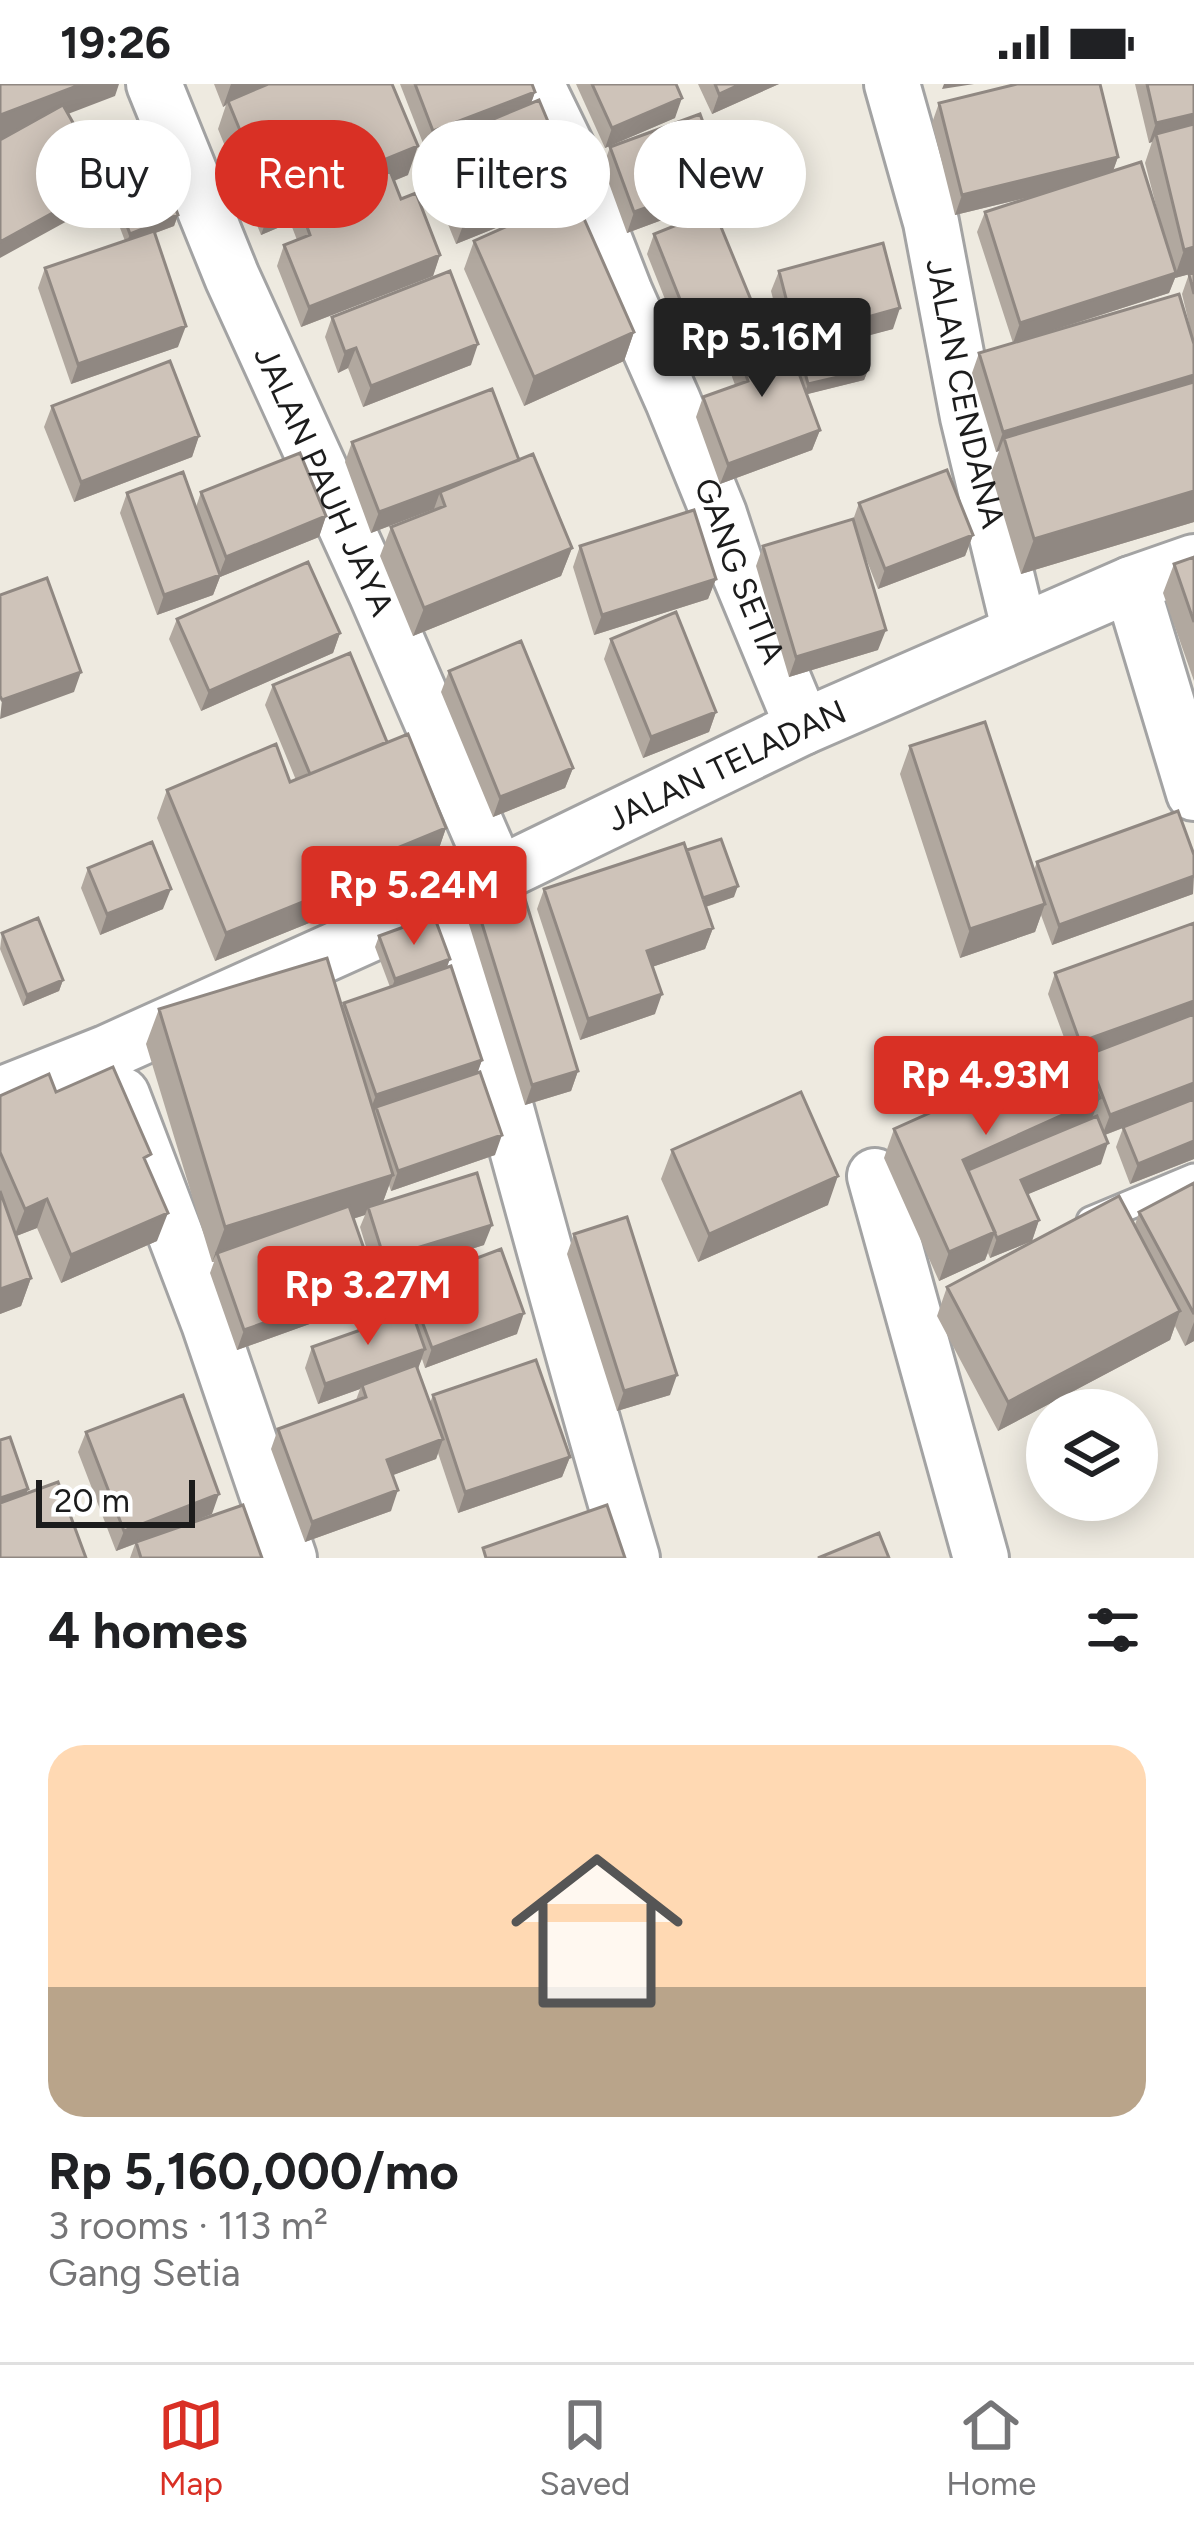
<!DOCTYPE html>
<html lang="en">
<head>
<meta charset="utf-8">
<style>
  :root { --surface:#fff; --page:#f6f6f6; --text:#202124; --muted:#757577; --line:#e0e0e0; --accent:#d93025 }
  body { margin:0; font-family:Figtree,sans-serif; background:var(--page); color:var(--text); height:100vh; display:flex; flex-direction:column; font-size:45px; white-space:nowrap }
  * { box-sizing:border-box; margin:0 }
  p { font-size:39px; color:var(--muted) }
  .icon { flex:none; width:66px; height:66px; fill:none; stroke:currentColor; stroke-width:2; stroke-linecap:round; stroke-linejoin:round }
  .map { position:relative; height:1474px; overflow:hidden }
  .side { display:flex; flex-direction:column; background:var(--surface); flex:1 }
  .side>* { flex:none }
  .guide { position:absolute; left:36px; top:36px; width:1122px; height:108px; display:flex; gap:24px }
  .buttons { position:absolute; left:1026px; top:1305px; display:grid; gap:24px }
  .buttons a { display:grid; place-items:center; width:132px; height:132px; border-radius:50%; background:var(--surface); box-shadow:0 6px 30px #0003; font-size:60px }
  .scale { position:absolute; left:36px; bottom:30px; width:159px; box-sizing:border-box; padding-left:12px; border:6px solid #1c1c1c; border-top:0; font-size:33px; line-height:42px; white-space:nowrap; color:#1c1c1c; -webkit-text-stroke:9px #fff; paint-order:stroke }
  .price { position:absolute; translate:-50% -102px; padding:0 27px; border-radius:12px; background:var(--accent); color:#fff; font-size:39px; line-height:78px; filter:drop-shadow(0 3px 6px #0008) }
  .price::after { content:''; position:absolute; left:50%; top:72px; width:36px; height:27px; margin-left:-18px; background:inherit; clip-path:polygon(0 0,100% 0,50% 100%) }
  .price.active { background:#222; color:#fff }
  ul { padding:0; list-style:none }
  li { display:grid; align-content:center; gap:24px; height:636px; padding:0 48px }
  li+li { border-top:3px solid var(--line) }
  li span { display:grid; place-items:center; height:372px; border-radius:36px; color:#555 }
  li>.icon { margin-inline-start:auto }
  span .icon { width:216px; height:216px; fill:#fffc; stroke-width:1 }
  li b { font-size:51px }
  h2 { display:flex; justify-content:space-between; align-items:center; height:144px; padding:0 48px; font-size:51px }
  .tag { padding:0 42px; border-radius:54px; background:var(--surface); box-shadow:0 6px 30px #0003; font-size:42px; line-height:108px }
  .tag.active { background:var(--accent); color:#fff }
  .status { display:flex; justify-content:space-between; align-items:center; height:84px; padding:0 60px; background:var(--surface); direction:ltr }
  .status svg { height:33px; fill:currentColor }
  .dock { display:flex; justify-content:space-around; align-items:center; height:168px; border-top:3px solid var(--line); background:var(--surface); font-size:33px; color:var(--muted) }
  .dock a { display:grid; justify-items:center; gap:6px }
  .dock .active { color:var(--accent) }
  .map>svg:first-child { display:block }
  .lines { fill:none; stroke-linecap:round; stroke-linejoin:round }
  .lane-casing { stroke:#a3a3a3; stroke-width:33 }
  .street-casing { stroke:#a3a3a3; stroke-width:60 }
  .lane { stroke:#fff; stroke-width:27 }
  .street { stroke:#fff; stroke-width:54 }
  .wall { fill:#b1a89f }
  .shaded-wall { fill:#908882 }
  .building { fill:#cec3b9; stroke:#908882; stroke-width:3 }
  .labels { text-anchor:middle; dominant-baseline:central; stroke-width:10; stroke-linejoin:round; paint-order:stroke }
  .street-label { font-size:33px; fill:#1c1c1c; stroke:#fff }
</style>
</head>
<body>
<div class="status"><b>19:26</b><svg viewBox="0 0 49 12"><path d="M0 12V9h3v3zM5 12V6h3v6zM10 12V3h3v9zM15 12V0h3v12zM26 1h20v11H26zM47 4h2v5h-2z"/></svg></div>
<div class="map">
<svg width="1194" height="1474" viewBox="0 0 1194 1474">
  <rect width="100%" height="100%" fill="#eeeae0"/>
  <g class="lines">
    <g class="lane-casing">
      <path id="lane" d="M1091,1137L1194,1094"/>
    </g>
    <g class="street-casing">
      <g id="street">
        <path id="s1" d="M154,0L232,193L376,509L498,791"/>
        <path id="s2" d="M536,0L574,78L625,209L673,317L719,430L735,479L803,643"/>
        <path id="s3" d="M892,0L931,138L968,333L1020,548"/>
        <path d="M1131,500L1194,709"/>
        <path d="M448,815C510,1035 567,1255 632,1474"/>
        <path id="s4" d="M0,1011L106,969L448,815L803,643L1131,500L1194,478"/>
        <path d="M122,1011L209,1239L289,1474"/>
        <path d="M875,1092L981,1474"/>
      </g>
    </g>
    <use href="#lane" class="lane"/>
    <use href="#street" class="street"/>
  </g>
  <path class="wall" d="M214,0H392L408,91L394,97L401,115L440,171L433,192L301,243L277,182L284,161L297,156L292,143L294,137L261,151L218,45L226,21L223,23Z
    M400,0H532L535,8L531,19L572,95L565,116L456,160L424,81L430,66L426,67Z
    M576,0H676L675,34L605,64Z
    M698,0H779L712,30Z
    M1135,0H1194V260L1182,210L1189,190L1175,194L1169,209L1027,255L1194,260V438L1021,490L991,389L999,367L996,368L972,289L979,269L1013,259L977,148L985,128L1038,111L955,131L932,39L939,19L1118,73L1113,86L1160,137L1145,79L1152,58L1149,59Z
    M610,63L724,96L716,116L627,149L603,83Z
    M116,112L178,131L174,142L155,149L178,263L71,300L38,204L45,184L125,157L112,123Z
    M654,150L758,233L750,253L780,242L771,207L779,187L893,245L861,253L868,286L864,296L807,310L820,346L812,366L720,400L696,333L703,313L735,301L727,279L734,260L690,278L647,170Z
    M474,157L634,248L624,277L524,322L464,185Z
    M332,233L471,281L363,323L348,284L338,289L325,253Z
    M52,322L199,352L192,373L74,418L44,343Z
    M352,358L518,376L572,464L561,492L413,552L380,472L391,443L434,425L371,449L345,378Z
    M201,408L326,432L319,453L220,493L213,511L157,531L120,429L127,409L196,423Z
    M859,419L973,451L965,472L878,505L861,462L878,566L789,593L756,482L763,462L853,436Z
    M580,462L716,495L708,515L594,551L573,483Z
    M1194,473V597L1163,509L1174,480Z
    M177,535L340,549L333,569L201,627L169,555Z
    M611,555L716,628L709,648L643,674L604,575Z
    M449,587L573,684L565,704L493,733L441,608Z
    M273,601L387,658L446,744L436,773L331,815L324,833L215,877L157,734L167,706L290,698L296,696L265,621Z
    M910,662L1034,786L1037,778L1193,810L1052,861L1041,831L1035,848L960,874L900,690Z
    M687,766L734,813L706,823L713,844L705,865L652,883L655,930L580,956L537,825L544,805Z
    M88,784L163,825L100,851L81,804Z
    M475,817L578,987L571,1007L525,1021L468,837Z
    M1194,839V1075L1130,1100L1116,1063L1123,1044L1105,1051L1101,1080L1028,1110L1039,1136L1032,1157L990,1174L988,1169L985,1176L939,1197L884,1074L894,1045L1069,967L1048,910L1055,889Z
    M2,849L63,896L59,907L23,922L0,865Z
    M379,852L447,884L482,976L477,989L495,1071L391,1107L389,1101L383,1118L484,1161L376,1195L360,1143L365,1131L353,1135L376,1199L368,1219L237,1266L210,1189L214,1178H212L146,960L159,925L342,924L344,919L390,903L375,863Z
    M56,1008L147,1081L157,1157L61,1199L37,1144L16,1152L31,1194L21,1222L0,1230V1012Z
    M672,1066L828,1121L698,1178L661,1095Z
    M1194,1099V1257L1185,1262L1175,1242L1170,1256L998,1347L937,1232L947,1203L1135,1141L1139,1128Z
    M574,1150L670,1311L617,1327L567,1170Z
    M408,1200L517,1250L425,1284L422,1275L417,1285L430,1319L433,1311L570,1373L562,1393L458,1429L438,1369L436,1375L393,1391L391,1427L305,1458L271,1365L278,1345L356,1316L360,1305L318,1320L305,1284L312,1263L405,1231L401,1220Z
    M86,1348L212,1430L170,1447L141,1474H130L135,1460L116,1467L78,1368Z"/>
  <path class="shaded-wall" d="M82,0H119L115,12L0,56V31Z
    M231,0H277L228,17L226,21L223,23Z
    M741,0H779L712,30L719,10Z
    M944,0H974L942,5Z
    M535,8L528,28L431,61L430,66L426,67L433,47Z
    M682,14L675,34L605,64L612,44Z
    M1194,30V49L1156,50L1152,58L1149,59L1156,39Z
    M418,62L408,91L303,133L300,123L294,137L261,151L271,122Z
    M1118,73L1111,93L955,131L962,111Z
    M572,95L565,116L456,160L464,139Z
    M724,96L716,116L627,149L634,128Z
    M107,99L100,119L0,174V158Z
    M178,131L174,142L126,160L130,150Z
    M1194,163V189L1175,194L1169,209L1013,259L1020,239L1176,189L1184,166Z
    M440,171L433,192L301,243L309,223Z
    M900,224L893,245L800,270L799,266L798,271L789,273L796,253Z
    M758,233L750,253L690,278L697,258Z
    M186,242L178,263L71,300L78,280Z
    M634,248L624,277L524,322L534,293Z
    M478,260L471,281L363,323L371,302Z
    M356,264L348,284L338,289L345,268Z
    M868,286L864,296L804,311L808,300Z
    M1194,291V309L1004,354L999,367L996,368L1003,348Z
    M820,346L812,366L720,400L728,380Z
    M199,352L192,373L74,418L81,398Z
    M519,376L440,408L434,425L371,449L379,428Z
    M1194,407V438L1021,490L1034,455Z
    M326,432L319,453L220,493L213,511L157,531L164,511L219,491L226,473Z
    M973,451L965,472L878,505L885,485Z
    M572,464L561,492L413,552L424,524Z
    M716,495L708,515L594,551L602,531Z
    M886,546L878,566L789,593L796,573Z
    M340,549L333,569L201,627L209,607Z
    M81,588L74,608L0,635L2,616Z
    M716,628L709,648L643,674L651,653Z
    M573,684L565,704L493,733L500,713Z
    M446,744L436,773L331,815L324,833L215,877L226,849L329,792Z
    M1194,792L1193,810L1052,861L1059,841Z
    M738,802L734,813L693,827L697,816Z
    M171,805L163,825L100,851L107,830Z
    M1045,820L1035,848L960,874L970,845Z
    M713,844L705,865L640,887L647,867Z
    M450,875L446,886L391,906L395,895Z
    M63,896L59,907L23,922L27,911Z
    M662,910L655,930L580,956L588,935Z
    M1194,917V935L1073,979L1080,958Z
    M482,976L475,996L376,1023L374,1030L368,1032L376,1011Z
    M578,987L571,1007L525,1021L532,1001Z
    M1194,999V1016L1102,1052L1110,1031Z
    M1100,1014L1089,1042L972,1095L963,1076Z
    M502,1051L495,1071L391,1107L398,1087Z
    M1194,1057V1075L1130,1100L1138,1080Z
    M1108,1059L1101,1080L1014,1116L1021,1096Z
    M393,1091L380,1126L368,1123L365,1131L219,1176L217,1169L212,1178L225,1143Z
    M838,1092L828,1121L698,1178L709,1150Z
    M47,1115L37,1144L14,1153L25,1125Z
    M168,1129L157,1157L61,1199L71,1171Z
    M1039,1136L1032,1157L990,1174L997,1154Z
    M492,1141L484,1161L376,1195L384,1174Z
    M995,1148L985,1176L939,1197L949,1168Z
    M31,1194L21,1222L0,1230V1205Z
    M376,1199L368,1219L237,1266L244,1246Z
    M1180,1227L1170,1256L998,1347L1008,1318Z
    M524,1229L517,1250L425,1284L432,1264Z
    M1194,1238V1257L1185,1262Z
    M425,1265L418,1285L362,1301L360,1305L318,1320L325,1300Z
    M677,1291L670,1311L617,1327L624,1307Z
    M443,1355L436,1375L380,1396L387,1376Z
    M570,1373L562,1393L458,1429L465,1408Z
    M28,1405L20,1425L0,1432V1414Z
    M398,1406L391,1427L305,1458L312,1438Z
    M219,1410L212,1430L116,1467L124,1447Z"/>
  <path class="building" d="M0,0H82L0,31Z
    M268,0H392L418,62L271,122L228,17Z
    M415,0H532L535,8L433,47Z
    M592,0H676L682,14L612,44Z
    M715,0H741L719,10Z
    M1017,0H1100L1118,73L962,111L939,19Z
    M1147,0H1194V30L1156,39Z
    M539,16L572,95L464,139L431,61Z
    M63,21L107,99L0,158V56Z
    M700,30L724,96L634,128L610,63Z
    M1194,40V163L1184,166L1156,50Z
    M1141,78L1176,189L1020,239L985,128Z
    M390,87L401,115L416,109L440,171L309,223L284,161L310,151L300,123Z
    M165,95L178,131L130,150L116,112Z
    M574,112L634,248L534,293L474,157Z
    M714,126L758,233L697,258L654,150Z
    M154,147L186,242L78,280L45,184Z
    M883,159L900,224L796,253L779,187Z
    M450,187L478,260L371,302L356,264L345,268L332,233Z
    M1194,189V210L1189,190Z
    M1179,210L1194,260V291L1003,348L979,269Z
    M781,241L820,346L728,380L703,313L748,297L735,258Z
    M860,251L868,286L808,300L799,266Z
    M170,277L199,352L81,398L52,322Z
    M1194,298V407L1034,455L1004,354Z
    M492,305L519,376L379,428L352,358Z
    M300,369L326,432L226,473L201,408Z
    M533,370L572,464L424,524L391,443L445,422L440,408Z
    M947,386L973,451L885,485L859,419Z
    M183,388L220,491L164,511L127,409Z
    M694,426L716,495L602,531L580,462Z
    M853,435L886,546L796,573L763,462Z
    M1194,473V538L1174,480Z
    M308,478L340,549L209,607L177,535Z
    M47,494L81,588L2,616L0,612V511Z
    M676,528L716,628L651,653L611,555Z
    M521,557L573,684L500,713L449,587Z
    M350,569L387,658L310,690L273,601Z
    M985,638L1045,820L970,845L910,662Z
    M408,650L446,744L329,792L335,805L226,849L167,706L276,660L290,698Z
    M1178,727L1194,771V792L1059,841L1037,778Z
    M721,755L738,802L703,814L687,766Z
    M152,758L171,805L107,830L88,784Z
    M684,759L713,844L647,867L662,910L588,935L544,805Z
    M521,802L578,987L532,1001L475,817Z
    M434,832L450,875L395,895L379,852Z
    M38,834L63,896L27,911L2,849Z
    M1194,839V917L1080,958L1055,889Z
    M327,874L393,1091L225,1143L159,925Z
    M451,882L482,976L376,1011L344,919Z
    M1194,930V999L1110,1031L1087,971Z
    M1077,963L1100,1014L963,1076L995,1148L949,1168L894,1045Z
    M113,983L151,1070L144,1074L168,1129L71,1171L47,1115L25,1125L0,1068V1012L49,990L56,1008Z
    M480,988L502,1051L398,1087L376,1023Z
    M801,1008L838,1092L709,1150L672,1066Z
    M1194,1015V1057L1138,1080L1123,1043Z
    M1097,1032L1108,1059L1021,1096L1039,1136L997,1154L968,1086Z
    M477,1089L492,1141L384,1174L368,1123Z
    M1194,1099V1230L1139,1128Z
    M0,1107L31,1194L0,1205Z
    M1119,1112L1180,1227L1008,1318L947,1203Z
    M349,1122L376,1199L244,1246L217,1169Z
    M627,1133L677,1291L624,1307L574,1150Z
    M501,1165L524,1229L432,1264L408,1200Z
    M412,1228L425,1265L325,1300L312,1263Z
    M536,1276L570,1373L465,1408L433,1311Z
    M416,1281L443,1355L387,1376L398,1406L312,1438L278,1345L366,1313L362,1301Z
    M183,1311L219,1410L124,1447L86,1348Z
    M10,1353L28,1405L0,1414V1356Z
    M58,1398L86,1474H0V1419Z
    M243,1421L262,1474H141L136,1458Z
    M607,1421L625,1474H486L483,1464Z
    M879,1449L889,1474H818Z"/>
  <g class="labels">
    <g class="street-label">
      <text stroke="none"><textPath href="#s3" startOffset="318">JALAN CENDANA</textPath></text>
      <text stroke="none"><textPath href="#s1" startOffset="432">JALAN PAUH JAYA</textPath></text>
      <text stroke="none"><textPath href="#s2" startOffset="528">GANG SETIA</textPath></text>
      <text stroke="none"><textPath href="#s4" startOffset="798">JALAN TELADAN</textPath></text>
    </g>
  </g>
</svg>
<div class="buttons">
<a><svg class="icon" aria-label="layers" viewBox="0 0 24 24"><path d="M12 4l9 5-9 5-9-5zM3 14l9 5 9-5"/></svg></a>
</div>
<div class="scale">20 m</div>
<b class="price active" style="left:762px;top:316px">Rp 5.16M</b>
<b class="price" style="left:414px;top:864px">Rp 5.24M</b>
<b class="price" style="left:986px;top:1054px">Rp 4.93M</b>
<b class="price" style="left:368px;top:1264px">Rp 3.27M</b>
<div class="guide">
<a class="tag">Buy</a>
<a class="tag active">Rent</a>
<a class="tag">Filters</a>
<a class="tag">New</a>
</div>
</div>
<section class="side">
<h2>4 homes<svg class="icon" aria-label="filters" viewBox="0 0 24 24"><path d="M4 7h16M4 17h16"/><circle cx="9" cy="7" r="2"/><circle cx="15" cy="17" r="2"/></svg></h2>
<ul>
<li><span style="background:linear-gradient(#ffd9b3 65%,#b9a48a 0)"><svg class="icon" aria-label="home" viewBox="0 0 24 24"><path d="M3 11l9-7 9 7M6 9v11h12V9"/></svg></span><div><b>Rp 5,160,000/mo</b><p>3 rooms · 113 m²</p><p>Gang Setia</p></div></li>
</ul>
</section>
<nav class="dock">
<a class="active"><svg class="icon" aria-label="map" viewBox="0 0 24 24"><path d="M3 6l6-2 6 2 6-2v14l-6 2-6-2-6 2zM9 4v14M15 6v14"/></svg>Map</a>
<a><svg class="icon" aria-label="saved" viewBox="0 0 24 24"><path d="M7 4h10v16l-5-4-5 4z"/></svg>Saved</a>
<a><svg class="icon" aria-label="home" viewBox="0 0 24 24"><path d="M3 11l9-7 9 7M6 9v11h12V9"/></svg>Home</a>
</nav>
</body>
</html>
